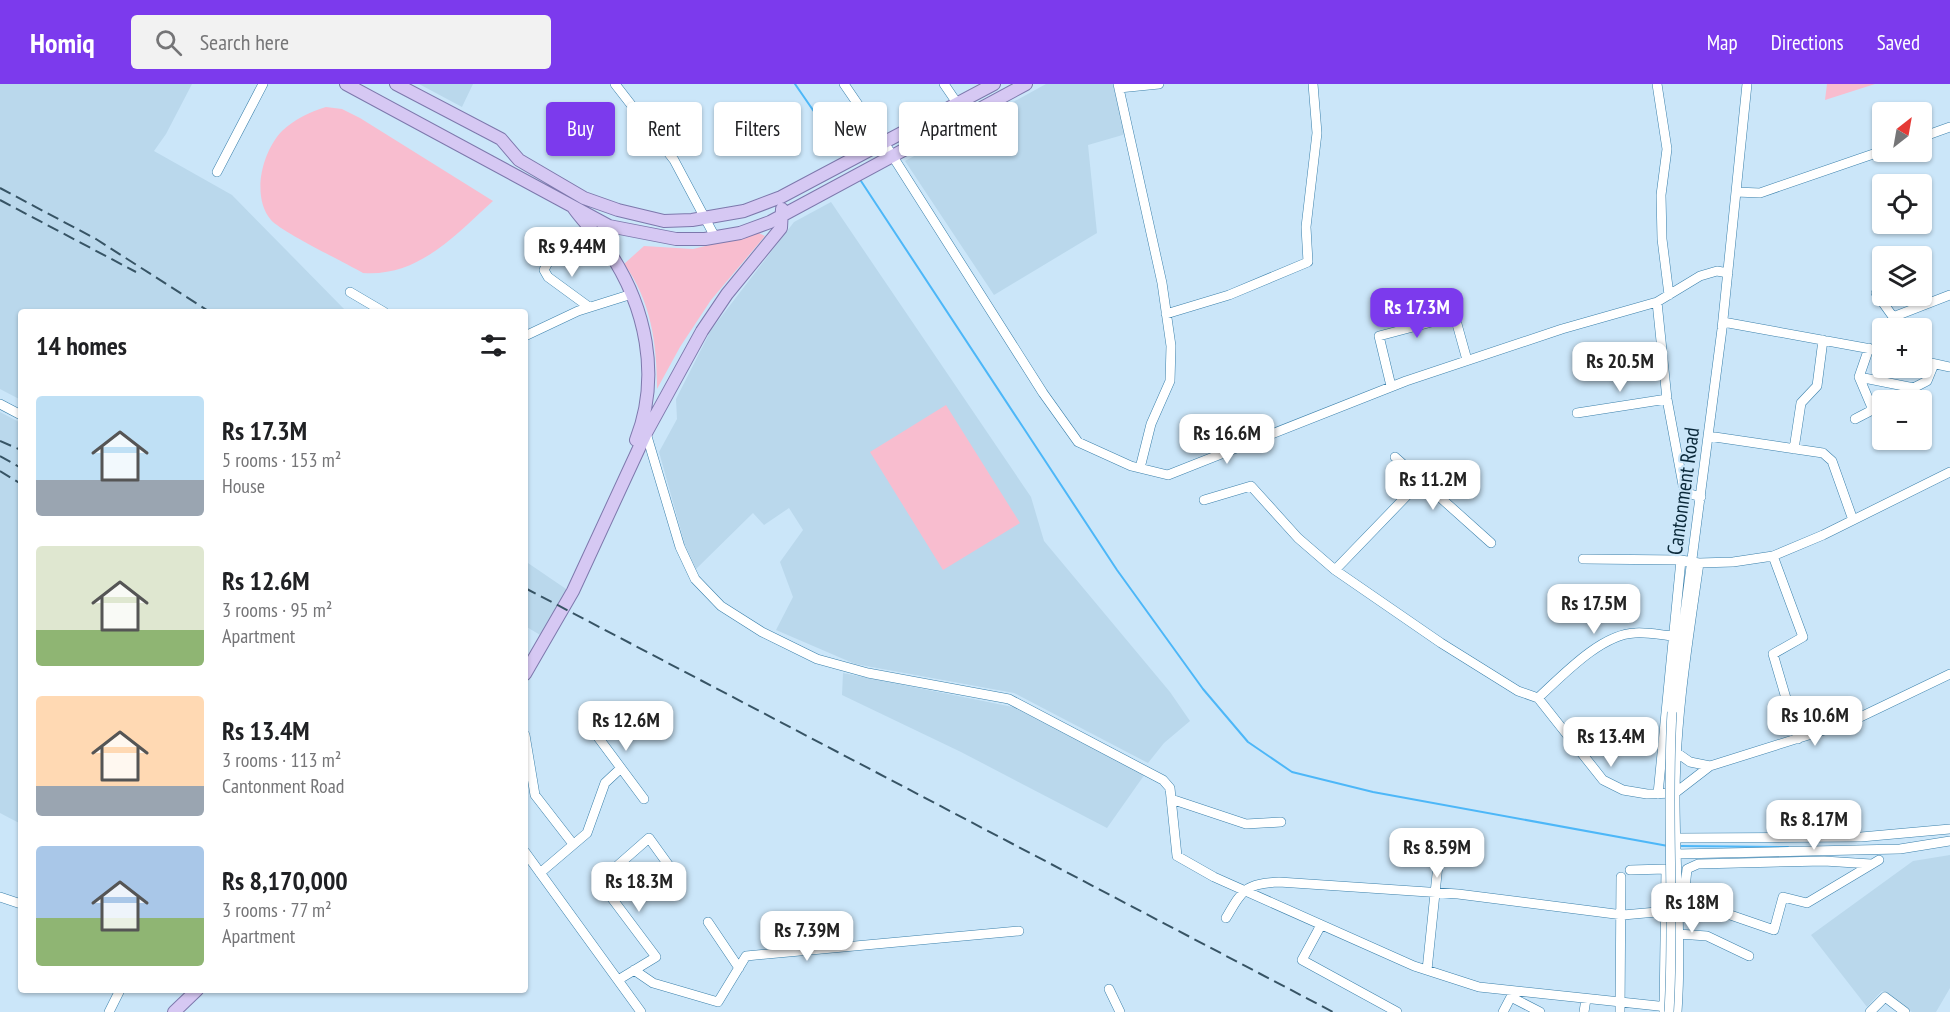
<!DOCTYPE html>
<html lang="en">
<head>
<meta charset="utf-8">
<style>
  :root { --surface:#fff; --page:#f2f2f2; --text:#202124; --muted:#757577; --accent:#7c3aed }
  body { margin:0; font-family:"PT Sans Narrow",sans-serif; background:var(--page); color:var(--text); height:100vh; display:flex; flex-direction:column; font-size:22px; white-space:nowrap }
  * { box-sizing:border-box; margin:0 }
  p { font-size:20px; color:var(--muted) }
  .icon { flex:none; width:33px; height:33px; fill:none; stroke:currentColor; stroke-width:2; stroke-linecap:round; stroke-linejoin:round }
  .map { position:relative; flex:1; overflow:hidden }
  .panel { position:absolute; left:18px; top:225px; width:510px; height:684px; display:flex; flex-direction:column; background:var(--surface); border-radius:6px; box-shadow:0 2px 4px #0004 }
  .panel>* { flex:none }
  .top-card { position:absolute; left:546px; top:18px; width:570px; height:54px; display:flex; gap:12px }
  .needle { width:39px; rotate:31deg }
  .controls { position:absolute; left:1872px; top:18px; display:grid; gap:12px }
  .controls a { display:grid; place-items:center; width:60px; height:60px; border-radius:6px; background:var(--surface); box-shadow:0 2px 4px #0004; font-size:30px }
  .price { position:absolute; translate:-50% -51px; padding:0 14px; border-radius:12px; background:#fff; color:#222; font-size:20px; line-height:39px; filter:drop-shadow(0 2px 3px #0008) }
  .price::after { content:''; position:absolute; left:50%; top:36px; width:18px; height:14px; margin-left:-9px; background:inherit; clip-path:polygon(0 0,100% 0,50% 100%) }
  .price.current { background:var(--accent); color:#fff }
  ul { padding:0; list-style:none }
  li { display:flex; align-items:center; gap:18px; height:150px; padding:0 18px }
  li span { display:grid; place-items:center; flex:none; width:168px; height:120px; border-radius:6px; color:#555 }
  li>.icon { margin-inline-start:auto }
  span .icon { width:72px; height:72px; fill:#fffc; stroke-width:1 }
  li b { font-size:26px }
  h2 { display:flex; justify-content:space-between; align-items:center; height:72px; padding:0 18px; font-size:26px }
  .pill { padding:0 21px; border-radius:6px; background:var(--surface); box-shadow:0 2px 4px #0004; font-size:21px; line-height:54px }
  .pill.current { background:var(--accent); color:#fff }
  header { display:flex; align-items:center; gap:36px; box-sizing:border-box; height:84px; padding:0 30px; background:var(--accent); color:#fff }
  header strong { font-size:28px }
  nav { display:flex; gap:33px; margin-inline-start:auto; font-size:21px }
  .search { width:420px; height:54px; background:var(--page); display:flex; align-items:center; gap:15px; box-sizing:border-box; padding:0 21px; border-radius:6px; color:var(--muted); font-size:22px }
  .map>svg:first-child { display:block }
  .built { fill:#bad8ec }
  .green { fill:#f8bdcf }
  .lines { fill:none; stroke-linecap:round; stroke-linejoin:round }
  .stream { stroke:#4db7f8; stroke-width:2 }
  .minor-casing { stroke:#3b80ab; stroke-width:10 }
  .major-casing { stroke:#7d78ac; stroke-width:14 }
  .minor { stroke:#fff; stroke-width:9 }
  .major { stroke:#d6c8f3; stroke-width:12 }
  .rail { stroke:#375465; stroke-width:2; stroke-dasharray:12 6; stroke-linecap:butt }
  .minor-bridge-casing { stroke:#3b80ab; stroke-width:10; stroke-linecap:butt }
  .minor-bridge { stroke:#fff; stroke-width:9 }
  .labels { text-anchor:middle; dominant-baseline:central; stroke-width:4.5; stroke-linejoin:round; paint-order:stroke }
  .street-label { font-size:21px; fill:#092738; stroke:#cbe6f9 }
</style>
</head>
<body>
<header>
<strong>Homiq</strong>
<div class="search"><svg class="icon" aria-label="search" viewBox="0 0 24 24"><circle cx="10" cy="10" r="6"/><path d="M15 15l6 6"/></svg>Search here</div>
<nav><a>Map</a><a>Directions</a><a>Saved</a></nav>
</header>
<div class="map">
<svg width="1950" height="928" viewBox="0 0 1950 928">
  <rect width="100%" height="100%" fill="#cbe6f9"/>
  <path class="built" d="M0,0H192L166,50L154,67L232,111L347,228H21V316L0,305Z
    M419,0H473L462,23Z
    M1046,0H1113L1126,50L1088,61L1097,149L994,211L905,77Z
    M831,118L1031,413L1044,457L1170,608L1190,637L1164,659L1148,679L1014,609L855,580L776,546L793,513L780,478L803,446L789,424L764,441L753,429L696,485L685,461L659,368L677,335L676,315L711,246L794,138Z
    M0,328L21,339V740L0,729Z
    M525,477L569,507L547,555L525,542Z
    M843,589L1018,624L1145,690L1107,744L961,668L842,611Z
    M1950,771V904L1936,928H1912L1882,907L1867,923L1811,851L1913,777Z"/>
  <path class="green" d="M1827,0H1875L1825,16Z
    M326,23L342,25L360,34L493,117C455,151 419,193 363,189C344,178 283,149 271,136C251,112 262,68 282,47C295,35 309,28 326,23Z
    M759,149L765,152L711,216L680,263L657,305C657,260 651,216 624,180L644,162L693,165Z
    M946,321L1020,439L943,486L870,368Z"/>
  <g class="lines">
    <path class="stream" d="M795,0L846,74
      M859,94L1117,486L1203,605L1248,658L1292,688L1373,708L1668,762
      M1680,762L1788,763"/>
    <g class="minor-casing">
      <path id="minor" d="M615,0L674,76L715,153
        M844,0L883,57L1043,309L1078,358L1131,382L1168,391L1406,297L1562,245L1657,218L1700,192L1717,187L1728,189
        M944,0L957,19
        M1118,0L1162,199L1171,262L1170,297L1151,340L1140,384
        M1657,0L1667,65L1661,111L1662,155L1669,211
        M1119,4L1159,0
        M1922,53L1950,43
        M217,88L263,0
        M1736,108L1760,109L1882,67
        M555,165L544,186L548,193L589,223
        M350,208L384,228
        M1876,209L1901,244
        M1657,218L1667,315L1683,401L1687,409L1701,413
        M1166,230L1229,211L1308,178L1306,143L1317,49L1313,0
        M1893,233L1950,211
        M1723,238L1882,267
        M525,252L578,227L632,210
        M1869,264L1859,293L1914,304
        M1922,277L1950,283
        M1859,293L1873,326
        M1391,302L1379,252L1447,234L1457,240L1467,276
        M1890,316L1927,297L1934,280
        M0,320L21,331
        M1577,329L1667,315
        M1855,335L1882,321
        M646,349L680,463L695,495L721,522L762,548L817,575L868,589L1009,615L1163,696L1170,704L1177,772L1214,793L1414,882L1479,903L1677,924
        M1708,352L1823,369L1832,377L1853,436
        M1794,365L1801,319L1817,302L1823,256
        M1395,373L1491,459
        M1204,416L1251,402L1298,454L1335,486L1441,559L1518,607L1538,614L1603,696L1623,706L1647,710L1675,709L1710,682
        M1773,472L1803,553L1773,570L1798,655
        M1583,475L1681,476L1699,479L1733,478L1773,472L1823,451L1950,388
        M1335,486L1420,398
        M1538,614C1562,592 1601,550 1635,549C1647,548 1661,551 1673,552
        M1672,628L1722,245L1747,0
        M586,637L644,715
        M525,651L535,711L573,760
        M1663,659L1690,678L1710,682L1850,638L1950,590
        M1658,710L1681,476
        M1171,715L1246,740L1281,738
        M1676,754L1861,753L1950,745
        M525,768L641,928
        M1677,770L1900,765L1950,757
        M1630,786L1666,785L1664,928
        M540,789L587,749L605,699L621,684
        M0,813L21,820
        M1678,813L1774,846L1783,813L1807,819L1879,776
        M1684,815L1687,785L1698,780L1824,777L1871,780
        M1226,834C1243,805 1245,800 1279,798L1458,810L1623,831L1679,826
        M708,838L739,884
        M1321,841L1302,876L1397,928
        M1678,850L1707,852L1749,872
        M634,886L653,899L718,918L746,872L1019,847
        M1427,886L1439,771
        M618,896L656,873L605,805L608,790L649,754L680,797
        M1109,905L1120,928
        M1511,913L1540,928
        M109,928L120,906
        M1503,928L1513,909
        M1584,928L1586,915
        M1620,928L1621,793
        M1677,928C1682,857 1675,786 1675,714C1675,636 1688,556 1699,479
        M1870,928L1885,913L1905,928"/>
    </g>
    <g class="major-casing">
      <path id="major" d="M346,0L609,142L676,155H705L740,149L770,138L1026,0
        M396,0L501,55L519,76L584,114L618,126L664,137L692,136L744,127L781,113L994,0
        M573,123C584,139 598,151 608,166C646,222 661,292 636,356
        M525,590L573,507L646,349L702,247L727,210L781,144L782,125
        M174,928L197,906"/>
    </g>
    <use href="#minor" class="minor"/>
    <use href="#major" class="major"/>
    <path class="rail" d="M0,104L96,155L210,228
      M0,116L136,188
      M0,357L21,366
      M0,372L21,384
      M0,387L21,400
      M525,504L1333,928"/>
    <g class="minor-bridge-casing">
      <path id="minor-bridge" d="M1669,928C1675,828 1666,728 1672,628"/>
    </g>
    <use href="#minor-bridge" class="minor-bridge"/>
  </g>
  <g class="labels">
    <g class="street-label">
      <text transform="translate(1683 407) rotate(-82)">Cantonment Road</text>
    </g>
  </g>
</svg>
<div class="controls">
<a><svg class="needle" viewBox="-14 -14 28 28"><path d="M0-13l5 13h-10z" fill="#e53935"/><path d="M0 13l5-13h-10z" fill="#757577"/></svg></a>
<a><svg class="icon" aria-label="locate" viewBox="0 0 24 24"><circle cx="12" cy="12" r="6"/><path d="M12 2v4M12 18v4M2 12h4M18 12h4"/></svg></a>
<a><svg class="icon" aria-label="layers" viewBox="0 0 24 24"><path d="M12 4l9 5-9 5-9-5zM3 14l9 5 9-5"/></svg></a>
<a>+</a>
<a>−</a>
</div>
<b class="price" style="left:572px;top:194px">Rs 9.44M</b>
<b class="price current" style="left:1417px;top:255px">Rs 17.3M</b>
<b class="price" style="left:1620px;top:309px">Rs 20.5M</b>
<b class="price" style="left:1227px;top:381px">Rs 16.6M</b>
<b class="price" style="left:1433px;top:427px">Rs 11.2M</b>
<b class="price" style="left:1594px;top:551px">Rs 17.5M</b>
<b class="price" style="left:1815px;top:663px">Rs 10.6M</b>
<b class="price" style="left:626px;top:668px">Rs 12.6M</b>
<b class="price" style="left:1611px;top:684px">Rs 13.4M</b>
<b class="price" style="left:1814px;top:767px">Rs 8.17M</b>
<b class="price" style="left:1437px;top:795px">Rs 8.59M</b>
<b class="price" style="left:639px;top:829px">Rs 18.3M</b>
<b class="price" style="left:1692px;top:850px">Rs 18M</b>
<b class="price" style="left:807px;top:878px">Rs 7.39M</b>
<div class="top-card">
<a class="pill current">Buy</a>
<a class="pill">Rent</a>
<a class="pill">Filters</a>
<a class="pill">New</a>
<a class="pill">Apartment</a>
</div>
<section class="panel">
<h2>14 homes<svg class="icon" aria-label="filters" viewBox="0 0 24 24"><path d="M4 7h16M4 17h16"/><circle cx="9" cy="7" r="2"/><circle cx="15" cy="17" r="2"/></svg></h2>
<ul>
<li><span style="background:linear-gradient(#bfe0f5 70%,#9aa5b1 0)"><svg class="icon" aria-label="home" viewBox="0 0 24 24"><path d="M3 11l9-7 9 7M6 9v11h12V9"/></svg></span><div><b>Rs 17.3M</b><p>5 rooms · 153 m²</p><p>House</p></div></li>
<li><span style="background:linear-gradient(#dfe7d0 70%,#8fb573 0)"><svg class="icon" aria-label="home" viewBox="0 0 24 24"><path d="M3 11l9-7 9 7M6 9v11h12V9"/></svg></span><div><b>Rs 12.6M</b><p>3 rooms · 95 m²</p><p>Apartment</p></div></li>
<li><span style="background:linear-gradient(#ffd9b3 75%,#9aa5b1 0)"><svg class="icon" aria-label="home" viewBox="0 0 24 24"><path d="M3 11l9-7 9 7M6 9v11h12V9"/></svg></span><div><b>Rs 13.4M</b><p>3 rooms · 113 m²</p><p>Cantonment Road</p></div></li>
<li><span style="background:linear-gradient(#a9c7e8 60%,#8fb573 0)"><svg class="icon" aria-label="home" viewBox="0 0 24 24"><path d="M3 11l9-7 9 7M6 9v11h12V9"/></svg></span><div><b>Rs 8,170,000</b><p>3 rooms · 77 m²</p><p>Apartment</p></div></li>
</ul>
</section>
</div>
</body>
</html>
